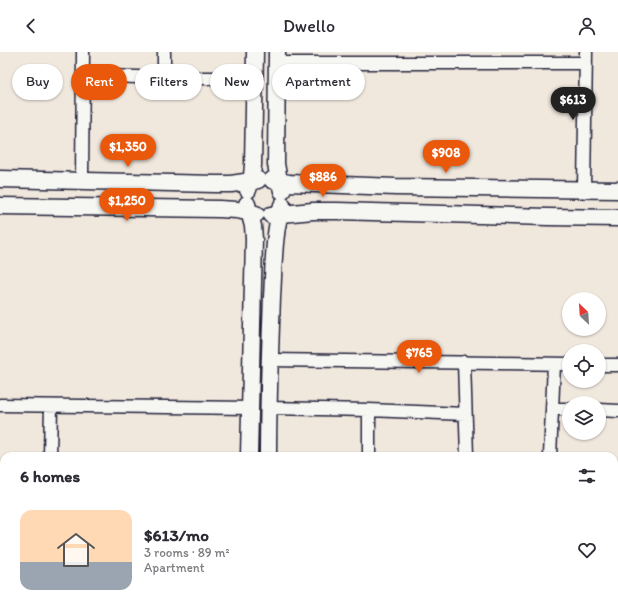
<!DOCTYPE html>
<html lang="en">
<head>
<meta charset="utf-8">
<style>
  :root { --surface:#fff; --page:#f7f7f7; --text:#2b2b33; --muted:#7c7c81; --accent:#ea580c }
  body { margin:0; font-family:Itim,sans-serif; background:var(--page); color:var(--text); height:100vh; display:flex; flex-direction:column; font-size:15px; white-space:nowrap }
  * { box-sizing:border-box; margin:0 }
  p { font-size:13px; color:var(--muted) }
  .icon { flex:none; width:22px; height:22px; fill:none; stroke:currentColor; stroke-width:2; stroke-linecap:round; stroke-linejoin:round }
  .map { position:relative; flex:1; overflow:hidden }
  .side { position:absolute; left:0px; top:400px; width:618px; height:156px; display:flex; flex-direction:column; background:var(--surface); border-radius:12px 12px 0 0; box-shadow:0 1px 3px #0004 }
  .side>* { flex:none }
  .hud { position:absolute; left:12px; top:12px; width:400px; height:36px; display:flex; gap:8px }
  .needle { width:26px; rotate:335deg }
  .fabs { position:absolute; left:562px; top:240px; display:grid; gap:8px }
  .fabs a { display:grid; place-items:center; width:44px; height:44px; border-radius:50%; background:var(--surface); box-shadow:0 1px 3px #0004; font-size:20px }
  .price { position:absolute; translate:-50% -34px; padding:0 9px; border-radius:14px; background:var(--accent); color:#fff; font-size:13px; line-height:26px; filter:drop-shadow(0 1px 2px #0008) }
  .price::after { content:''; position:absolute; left:50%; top:24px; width:12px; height:9px; margin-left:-6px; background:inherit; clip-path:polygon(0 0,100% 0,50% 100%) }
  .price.selected { background:#222; color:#fff }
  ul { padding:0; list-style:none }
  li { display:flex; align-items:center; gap:12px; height:100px; padding:0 20px }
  li span { display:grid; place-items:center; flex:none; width:112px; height:80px; border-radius:12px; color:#555 }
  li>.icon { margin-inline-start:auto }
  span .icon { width:48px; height:48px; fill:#fffc; stroke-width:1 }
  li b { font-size:17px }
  h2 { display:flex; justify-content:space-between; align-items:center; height:48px; padding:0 20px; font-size:17px }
  .chip { padding:0 14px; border-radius:18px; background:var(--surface); box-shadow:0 1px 3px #0004; font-size:14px; line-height:36px }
  .chip.selected { background:var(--accent); color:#fff }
  header { display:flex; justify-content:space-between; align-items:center; height:52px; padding:0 20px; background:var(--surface); font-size:18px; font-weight:600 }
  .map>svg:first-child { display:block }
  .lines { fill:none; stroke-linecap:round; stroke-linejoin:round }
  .street-casing { stroke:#22223b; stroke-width:15 }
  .secondary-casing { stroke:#22223b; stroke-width:19 }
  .street { stroke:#f6f6f2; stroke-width:12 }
  .secondary { stroke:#f6f6f2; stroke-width:16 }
</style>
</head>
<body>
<header><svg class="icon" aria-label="back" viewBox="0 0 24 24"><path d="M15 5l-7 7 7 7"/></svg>Dwello<svg class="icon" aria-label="person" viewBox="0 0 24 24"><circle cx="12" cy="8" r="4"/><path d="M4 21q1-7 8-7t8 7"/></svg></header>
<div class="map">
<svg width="618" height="556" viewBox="0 0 618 556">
  <rect width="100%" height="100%" fill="#f0e7dd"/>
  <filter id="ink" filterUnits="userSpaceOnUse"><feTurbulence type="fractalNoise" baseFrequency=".025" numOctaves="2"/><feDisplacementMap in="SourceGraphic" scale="8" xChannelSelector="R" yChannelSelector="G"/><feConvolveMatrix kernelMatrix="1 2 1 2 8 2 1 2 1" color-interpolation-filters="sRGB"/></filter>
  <g filter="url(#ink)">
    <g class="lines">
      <g class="street-casing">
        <path id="street" d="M164,0V26
          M277,11H586
          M83,23L164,26H254
          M82,129L83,0
          M584,137L586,0
          M269,308L569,312
          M464,310L467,404
          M599,313H618
          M0,353L250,356
          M268,356L369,358L465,362
          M552,357H569
          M369,358V404
          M599,358L618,359
          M50,404L51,354
          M550,404L554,312
          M614,452H618
          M0,469H4
          M137,552V556
          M369,552V556
          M471,552V556"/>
      </g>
      <g class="secondary-casing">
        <path id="secondary" d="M277,0L276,112L278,123L282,139
          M0,127L215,132H231L258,128
          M272,128L289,131L396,135L618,138
          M248,138L252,124L253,113L255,0
          M247,152L253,174L254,187L249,404
          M0,154L219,157L237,158L256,162
          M271,163L313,159H337L548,165L618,166
          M268,404C268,351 270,298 272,245C274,214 273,183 282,153
          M247,556L248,552
          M267,556V552"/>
      </g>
      <use href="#street" class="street"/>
      <use href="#secondary" class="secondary"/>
    </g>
  </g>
</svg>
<div class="fabs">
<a><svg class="needle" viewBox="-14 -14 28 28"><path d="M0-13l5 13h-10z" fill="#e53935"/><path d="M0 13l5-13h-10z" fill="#7c7c81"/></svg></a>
<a><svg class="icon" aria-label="locate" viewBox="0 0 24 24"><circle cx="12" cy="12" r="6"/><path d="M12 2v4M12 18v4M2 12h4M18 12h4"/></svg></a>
<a><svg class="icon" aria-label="layers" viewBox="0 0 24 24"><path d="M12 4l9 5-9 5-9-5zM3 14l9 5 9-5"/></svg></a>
</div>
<b class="price selected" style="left:573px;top:69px">$613</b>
<b class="price" style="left:128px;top:116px">$1,350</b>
<b class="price" style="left:446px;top:122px">$908</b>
<b class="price" style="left:323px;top:146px">$886</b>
<b class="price" style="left:127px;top:170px">$1,250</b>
<b class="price" style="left:419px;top:322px">$765</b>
<div class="hud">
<a class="chip">Buy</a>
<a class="chip selected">Rent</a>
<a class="chip">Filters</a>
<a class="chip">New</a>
<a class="chip">Apartment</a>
</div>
<section class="side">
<h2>6 homes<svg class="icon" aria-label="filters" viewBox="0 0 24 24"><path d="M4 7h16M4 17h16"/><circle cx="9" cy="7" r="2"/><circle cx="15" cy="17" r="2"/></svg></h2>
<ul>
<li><span style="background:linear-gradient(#ffd9b3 65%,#9aa5b1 0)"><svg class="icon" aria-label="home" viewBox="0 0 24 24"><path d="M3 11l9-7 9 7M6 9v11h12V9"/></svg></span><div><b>$613/mo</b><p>3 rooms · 89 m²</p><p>Apartment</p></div><svg class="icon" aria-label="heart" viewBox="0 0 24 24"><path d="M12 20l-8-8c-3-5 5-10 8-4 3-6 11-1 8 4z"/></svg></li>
</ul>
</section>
</div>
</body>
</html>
